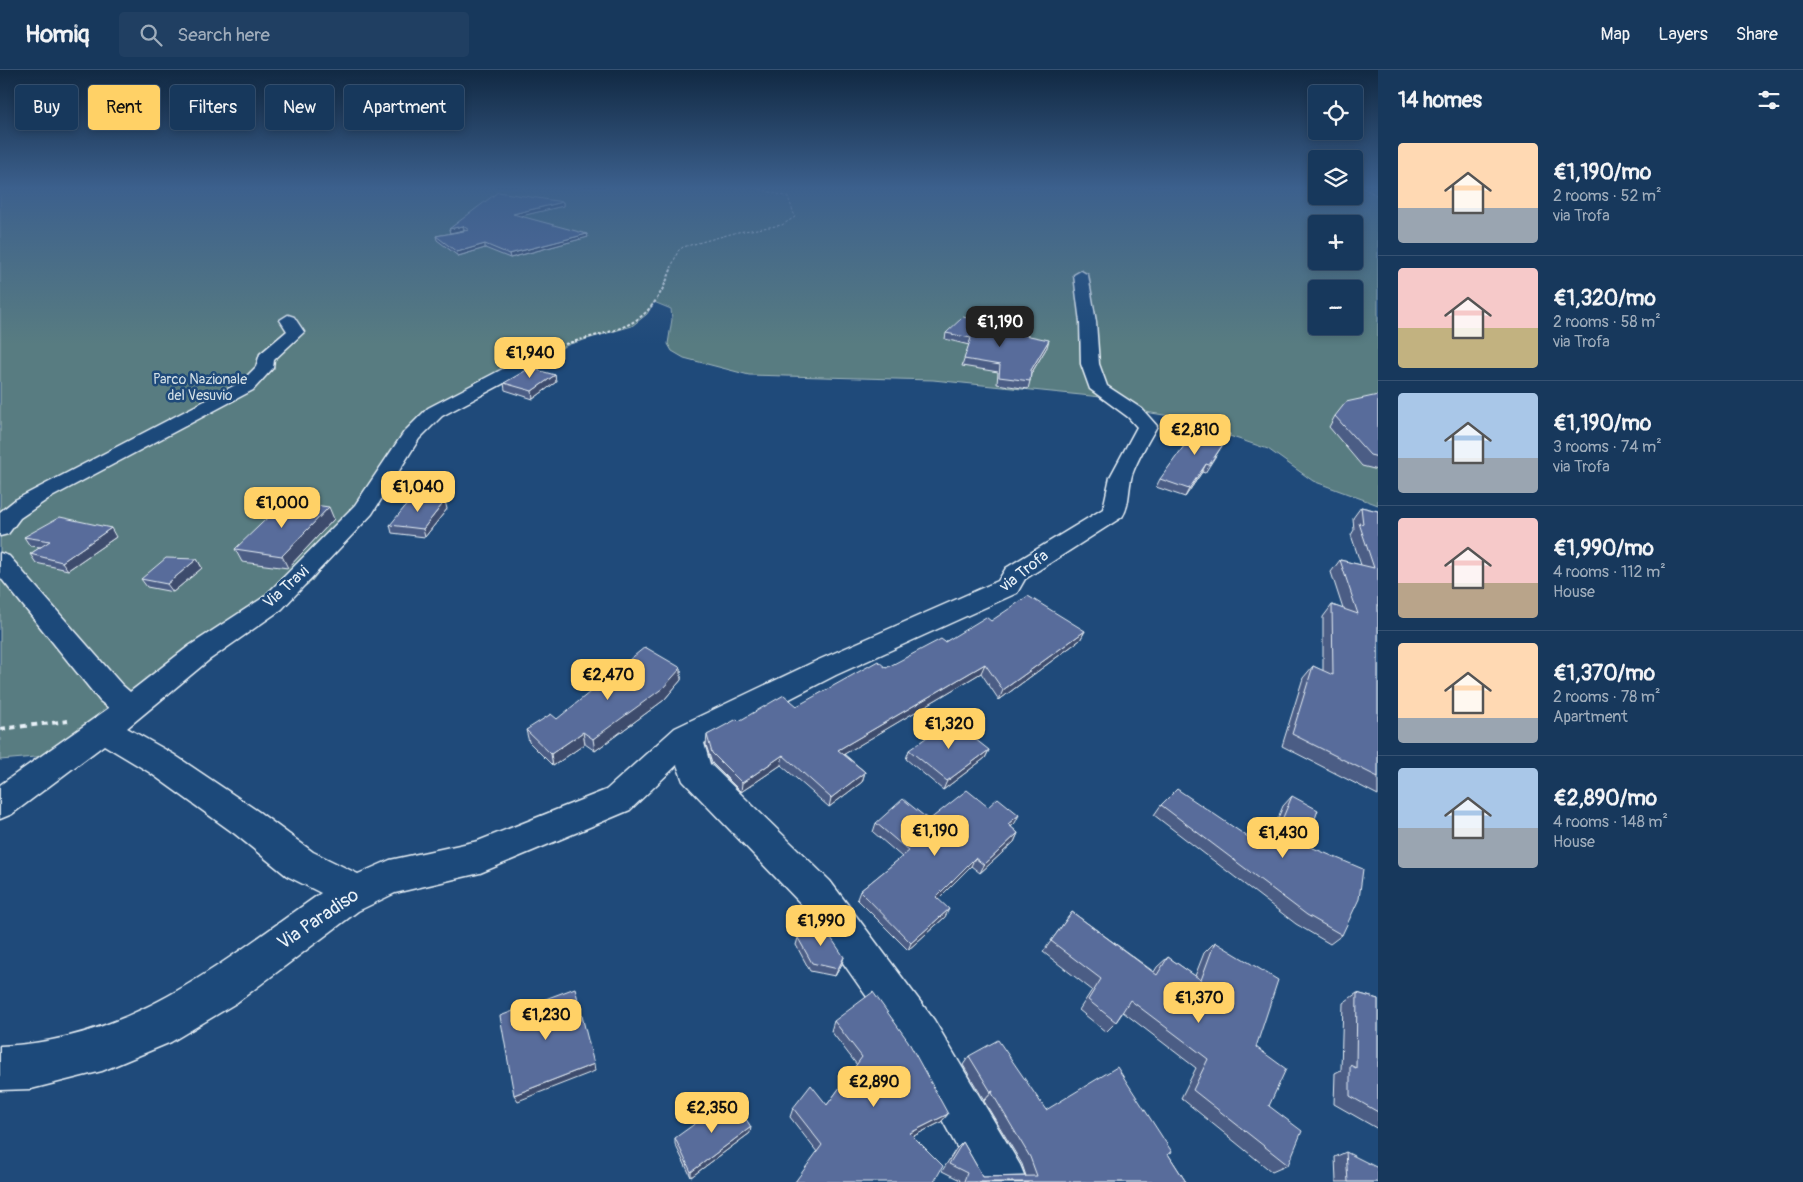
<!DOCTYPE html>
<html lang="en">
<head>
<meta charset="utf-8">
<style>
  :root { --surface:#17385c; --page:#203f62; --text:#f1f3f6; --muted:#9eacbb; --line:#365272; --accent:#ffd166 }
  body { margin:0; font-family:Pangolin,sans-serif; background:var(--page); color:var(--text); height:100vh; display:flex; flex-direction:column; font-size:19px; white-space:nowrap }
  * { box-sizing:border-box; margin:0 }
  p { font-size:16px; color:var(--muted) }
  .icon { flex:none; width:28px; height:28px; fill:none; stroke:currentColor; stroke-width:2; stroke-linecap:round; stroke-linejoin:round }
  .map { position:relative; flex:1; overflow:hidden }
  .sheet { display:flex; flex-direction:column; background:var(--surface); width:425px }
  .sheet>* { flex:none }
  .hud { position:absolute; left:15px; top:15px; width:475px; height:45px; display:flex; gap:10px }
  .fabs { position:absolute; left:1308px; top:15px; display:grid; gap:10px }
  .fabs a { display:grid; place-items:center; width:55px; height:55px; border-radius:5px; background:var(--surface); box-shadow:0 2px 8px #0003,0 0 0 1px var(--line); font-size:25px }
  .price { position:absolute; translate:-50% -42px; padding:0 11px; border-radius:10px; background:var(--accent); color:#111; font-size:16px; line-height:32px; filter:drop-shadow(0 1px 2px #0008) }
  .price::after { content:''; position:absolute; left:50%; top:30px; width:15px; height:11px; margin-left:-8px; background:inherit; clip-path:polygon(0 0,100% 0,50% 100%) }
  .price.on { background:#222; color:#fff }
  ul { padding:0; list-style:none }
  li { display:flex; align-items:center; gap:15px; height:125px; padding:0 20px }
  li+li { border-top:1px solid var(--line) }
  li span { display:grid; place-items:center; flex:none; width:140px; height:100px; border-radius:5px; color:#555 }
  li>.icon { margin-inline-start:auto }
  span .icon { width:60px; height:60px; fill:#fffc; stroke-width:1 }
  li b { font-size:21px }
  h2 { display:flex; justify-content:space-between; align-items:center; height:60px; padding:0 20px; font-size:21px }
  .chip { padding:0 18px; border-radius:5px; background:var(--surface); box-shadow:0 2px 8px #0003,0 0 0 1px var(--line); font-size:18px; line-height:45px }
  .chip.on { background:var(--accent); color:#111 }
  header { display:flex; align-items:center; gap:30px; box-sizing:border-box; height:70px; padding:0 25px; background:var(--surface); border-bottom:1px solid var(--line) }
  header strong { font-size:24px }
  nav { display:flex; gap:28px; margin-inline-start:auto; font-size:18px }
  .search { width:350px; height:45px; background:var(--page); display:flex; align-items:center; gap:12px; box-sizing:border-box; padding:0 18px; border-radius:5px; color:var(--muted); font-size:19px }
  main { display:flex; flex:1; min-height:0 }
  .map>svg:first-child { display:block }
  .green { fill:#587c81; stroke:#a0b6bc; fill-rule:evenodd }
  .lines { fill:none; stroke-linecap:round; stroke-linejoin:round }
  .minor-casing { stroke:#e8f1f8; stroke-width:3 }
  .path-far2 { stroke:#e8f1f8; stroke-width:1; stroke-dasharray:2.5 2; stroke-linecap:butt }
  .path-far1 { stroke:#e8f1f8; stroke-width:2; stroke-dasharray:3 2; stroke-linecap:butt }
  .path { stroke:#e8f1f8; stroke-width:4; stroke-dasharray:6 4.5; stroke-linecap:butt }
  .minor { fill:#1f4a7a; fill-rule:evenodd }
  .wall { fill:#4c5d85; stroke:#e8f1f8 }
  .shaded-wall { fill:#3e4c6c; stroke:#e8f1f8 }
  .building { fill:#586c9b; stroke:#e8f1f8 }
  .labels { text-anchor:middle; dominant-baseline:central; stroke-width:5; stroke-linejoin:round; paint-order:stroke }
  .far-park-label { font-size:14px; fill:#d2dfe6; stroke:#1f4a7a }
  .street-label { font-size:16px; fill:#e8f1f8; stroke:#1f4a7a }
  .near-street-label { font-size:19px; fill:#e8f1f8; stroke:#1f4a7a }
</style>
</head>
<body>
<header>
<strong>Homiq</strong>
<div class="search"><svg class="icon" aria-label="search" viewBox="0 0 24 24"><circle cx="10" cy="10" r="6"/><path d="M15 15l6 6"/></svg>Search here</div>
<nav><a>Map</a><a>Layers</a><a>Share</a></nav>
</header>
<main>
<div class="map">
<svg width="1378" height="1112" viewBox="0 0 1378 1112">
  <rect width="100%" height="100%" fill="#1f4a7a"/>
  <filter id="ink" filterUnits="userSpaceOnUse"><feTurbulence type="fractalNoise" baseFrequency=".02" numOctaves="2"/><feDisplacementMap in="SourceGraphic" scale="10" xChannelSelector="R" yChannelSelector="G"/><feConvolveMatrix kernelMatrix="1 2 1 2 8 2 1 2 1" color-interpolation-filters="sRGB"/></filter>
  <g filter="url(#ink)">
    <path class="green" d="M0,118H1316V126H1354V118H1378V435L1313,411L1268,379L1170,346L1133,340L1101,327L933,310L749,305L684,288L672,281L668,274L672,249L671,239L654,232L647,244L632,256L570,274L513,299L424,350L381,422L311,512L238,563L168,625L94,682L0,690ZM1316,154H1354V191H1316ZM1316,219H1354V256H1316Z"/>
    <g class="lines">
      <g class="minor-casing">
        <path id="minor" d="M1081,201L1088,205L1096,252L1099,294L1107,316L1142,339L1157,356C1148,372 1138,388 1132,405C1128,418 1130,436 1122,447L1025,509L1017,523L836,605L704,673L710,694L830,811L934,950L1020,1095L1027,1112H976L904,980L804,837L683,711L677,695L630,740L480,803L395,823L358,841L236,933L171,972L102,1001L31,1019L0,1020V976C128,972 221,893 321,823L287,806L235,764L149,702L104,675L12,744L0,749V715L109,638L100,631L0,507V483L9,486L122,615L130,622L189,576L264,527L355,435L404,362L428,338L543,278H555L557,282L555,286L442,346L419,369L372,444L282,539L209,590L127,658L173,684L259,742L313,782L358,804L390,790L478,771L606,720L675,658L816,591L998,511L1006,498L1103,439L1110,407L1137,357L1128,347L1090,319L1081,294L1080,252L1074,205Z
          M288,245L294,247L304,262L274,290L273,298L253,320L48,429L20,448L8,464L0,466V442L15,430L241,312L256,297L260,284L287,261L280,250Z"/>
      </g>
      <path class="path-far2" d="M1363,118L1378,126
        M671,198L678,181L683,177L738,162L782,155L795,147L788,127L756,118"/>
      <path class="path-far1" d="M565,274C623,257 649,260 672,197"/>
      <path class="path" d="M0,659L68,651"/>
      <use href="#minor" class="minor"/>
    </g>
    <path class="wall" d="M563,132V136L520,146L588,167L510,188L485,178L458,186L437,170L436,166L465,161L464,160L450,163L449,159Z
      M1000,260L1047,277L1031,304L1030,311L1028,319L997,314L998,302L962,296L969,275L945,269L946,263Z
      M555,305L556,312L533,329L505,320L504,313Z
      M1378,325V400L1362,396L1329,357L1335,346Z
      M1230,364L1225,371L1205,403L1202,402L1185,427L1156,417L1160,409Z
      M1361,437L1378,441V725L1282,676L1303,608L1313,596L1323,601V547L1332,535L1343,539L1331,502L1340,490L1361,495L1351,465L1354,460L1353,448Z
      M447,439L425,467L392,463L390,455Z
      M334,449L288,498L242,492L235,479Z
      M24,467H116L68,500L36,493L30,484L41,477L30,476Z
      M197,489L202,498L173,522L147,517L141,509Z
      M991,551L1085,561L1080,570L999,630L981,603L844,684L865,702L862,712L829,737L781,695L741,722L712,693L706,675L707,665L739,651L797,636L886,598Z
      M681,598V610L664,630L595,681L585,674L553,696L529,672L526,660L557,649Z
      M909,680H989L985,688L943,720L906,689Z
      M1292,726L1306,775L1342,865L1330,874L1296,854L1154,745L1161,735L1251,769L1267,750L1275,755L1283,736Z
      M988,737L1015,753L1011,757L1018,763L1014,772L980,803L971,796L938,829L945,847L908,880L857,829L860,821L902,787L873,762L876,753L929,750Z
      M1072,842L1154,902L1157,897L1168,887L1195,906L1204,883L1215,872L1256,977L1269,1036L1288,1095L1272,1102L1181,1028L1196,998L1123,942L1116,952L1106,962L1079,940L1092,920L1043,882Z
      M798,868L842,894L835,906L810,901L796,875Z
      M1357,923L1378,929V1059L1334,1034L1335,1003L1341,1000L1343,933Z
      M834,951L948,1044L941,1052L913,1066L817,1082L790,1047L793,1038L827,1035L857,995L831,961Z
      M969,986L1046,1040L1168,1084L1186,1112H959L960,1110L942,1101L956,1079L963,1072L983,1107L1026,1106L1022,1094L984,1031L986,1029L984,1030L963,995Z
      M750,1063L691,1107L675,1074V1068Z
      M1346,1082L1378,1112H1336L1335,1087Z"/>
    <path class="shaded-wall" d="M563,132V136L513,148V144Z
      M463,156L464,160L450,163L449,159Z
      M587,164L588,167L510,188L509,184Z
      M485,174V178L458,186L457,182Z
      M1001,255L999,262L995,259Z
      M1049,270L1047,277L1029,307L1031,300Z
      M555,305L556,312L533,329L532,321Z
      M1206,394L1202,402L1185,427L1189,419Z
      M445,431L447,439L425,467L423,459Z
      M329,437L334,449L288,498L282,486Z
      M111,458L116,467L68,500L62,492Z
      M197,489L202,498L173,522L167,514Z
      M1085,561L1080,570L999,630L1003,620Z
      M985,594L981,603L836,689L838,680Z
      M681,598V610L664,630L595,681L593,669Z
      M583,662L585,674L553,696L551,684Z
      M989,680L985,688L943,720L947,711Z
      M783,685L781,695L741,722L742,713Z
      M865,702L862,712L829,737L831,728Z
      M1019,745L1015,753L1004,763L1008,754Z
      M1018,763L1014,772L980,803L984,795Z
      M975,788L971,796L932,835L936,827Z
      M949,839L945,847L908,880L911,873Z
      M844,887L842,894L835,906L838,899Z
      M594,994L595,1001L518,1031L514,1025Z
      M993,1021L986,1029L984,1030L991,1022Z
      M948,1044L941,1052L904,1071L910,1063Z
      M751,1057L750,1063L691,1107V1102Z"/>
    <path class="building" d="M498,122L563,132L513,144L587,164L509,184L485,174L457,182L436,166L469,160L463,156L449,159Z
      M963,247L1001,255L995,259L1049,270L1031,300L1030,311L999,307L1000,295L964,289L971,268L946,263Z
      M530,298L555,305L532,321L504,313Z
      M1378,325V387L1370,385L1335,346L1346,332Z
      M1200,354L1230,364L1209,395L1206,394L1189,419L1160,409Z
      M413,427L445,431L423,459L390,455Z
      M285,431L329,437L282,486L235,479Z
      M1361,437L1378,441V707L1292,664L1313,596L1333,605L1332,535L1358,544L1340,490L1374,498L1359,453L1363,454Z
      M60,447L111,458L62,492L30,484L50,471L24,467Z
      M166,488L197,489L167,514L141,509Z
      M1028,526L1085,561L1003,620L985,594L838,680L865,702L831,728L783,685L742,713L712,683L707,665L737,649L739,651L784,625L797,636L878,591L886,598L941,569L945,572L986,547L991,551Z
      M645,577L681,598L663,618L593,669L583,662L551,684L526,660L551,644L557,649Z
      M951,650L989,680L947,711L909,680Z
      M1177,719L1251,769L1267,750L1279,757L1292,726L1318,740L1306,775L1363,799L1359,829L1342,865L1307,845L1161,735Z
      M967,720L988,737L998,728L1019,745L1008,754L1018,763L984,795L975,788L936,827L949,839L911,873L860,821L909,781L876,753L903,729L929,750Z
      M1072,842L1157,905L1168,887L1201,910L1215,872L1278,910L1256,977L1286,999L1269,1036L1302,1061L1288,1095L1193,1020L1208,989L1130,930L1116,952L1088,930L1101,909L1051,871Z
      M819,850L844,887L838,899L812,893L798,868Z
      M575,918L594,994L514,1025L500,946Z
      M873,922L908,971L948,1044L910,1063L943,1096L934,1112H795L822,1075L793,1038L811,1015L827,1035L862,987L834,951Z
      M1357,923L1378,929V1042L1350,1026V995L1356,998Z
      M998,970L1046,1040L1117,997L1172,1082L1168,1084L1186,1112H965L964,1111L967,1103L949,1094L963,1072L983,1107L1037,1106L1030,1087L992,1023L993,1021L991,1022L969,986Z
      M732,1027L751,1057L691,1102L675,1068Z
      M1346,1082L1378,1098V1112H1348Z"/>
  </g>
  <linearGradient id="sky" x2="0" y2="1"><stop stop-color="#112943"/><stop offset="0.43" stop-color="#3c608d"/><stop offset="1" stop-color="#3c608d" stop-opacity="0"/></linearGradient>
  <rect width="1378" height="274" fill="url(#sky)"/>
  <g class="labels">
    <g class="far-park-label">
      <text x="200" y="309">Parco Nazionale<tspan x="200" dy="16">del Vesuvio</tspan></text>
    </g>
    <g class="street-label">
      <text transform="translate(1024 501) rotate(-38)">via Trofa</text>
      <text transform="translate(286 517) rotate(-42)">Via Travi</text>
    </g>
    <g class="near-street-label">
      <text transform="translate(318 849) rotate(-34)">Via Paradiso</text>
    </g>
  </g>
</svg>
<div class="fabs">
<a><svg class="icon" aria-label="locate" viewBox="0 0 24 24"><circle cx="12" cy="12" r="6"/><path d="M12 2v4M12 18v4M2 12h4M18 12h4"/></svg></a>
<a><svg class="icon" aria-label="layers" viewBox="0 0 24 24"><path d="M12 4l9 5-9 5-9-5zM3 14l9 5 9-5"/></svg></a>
<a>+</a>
<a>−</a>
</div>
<b class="price on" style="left:1000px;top:278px">€1,190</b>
<b class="price" style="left:530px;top:309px">€1,940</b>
<b class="price" style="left:1195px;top:386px">€2,810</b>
<b class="price" style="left:418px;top:443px">€1,040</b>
<b class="price" style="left:282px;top:459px">€1,000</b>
<b class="price" style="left:608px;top:631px">€2,470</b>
<b class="price" style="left:949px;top:680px">€1,320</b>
<b class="price" style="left:935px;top:787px">€1,190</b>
<b class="price" style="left:1283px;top:789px">€1,430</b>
<b class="price" style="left:821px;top:877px">€1,990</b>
<b class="price" style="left:1199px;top:954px">€1,370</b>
<b class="price" style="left:546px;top:971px">€1,230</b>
<b class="price" style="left:874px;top:1038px">€2,890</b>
<b class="price" style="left:712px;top:1064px">€2,350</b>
<div class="hud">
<a class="chip">Buy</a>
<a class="chip on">Rent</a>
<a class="chip">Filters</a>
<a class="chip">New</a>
<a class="chip">Apartment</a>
</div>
</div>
<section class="sheet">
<h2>14 homes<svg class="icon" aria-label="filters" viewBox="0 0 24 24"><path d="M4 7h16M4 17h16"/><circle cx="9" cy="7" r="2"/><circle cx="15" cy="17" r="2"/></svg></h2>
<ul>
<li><span style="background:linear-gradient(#ffd9b3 65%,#9aa5b1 0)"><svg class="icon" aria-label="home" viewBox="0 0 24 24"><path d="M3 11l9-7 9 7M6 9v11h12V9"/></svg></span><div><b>€1,190/mo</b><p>2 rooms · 52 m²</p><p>via Trofa</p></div></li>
<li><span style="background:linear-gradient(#f6c9c9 60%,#c2b280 0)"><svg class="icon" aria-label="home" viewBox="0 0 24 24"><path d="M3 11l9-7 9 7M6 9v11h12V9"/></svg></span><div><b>€1,320/mo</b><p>2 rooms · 58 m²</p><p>via Trofa</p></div></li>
<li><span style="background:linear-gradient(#a9c7e8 65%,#9aa5b1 0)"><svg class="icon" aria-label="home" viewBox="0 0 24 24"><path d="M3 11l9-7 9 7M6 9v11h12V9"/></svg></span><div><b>€1,190/mo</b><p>3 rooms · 74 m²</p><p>via Trofa</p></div></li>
<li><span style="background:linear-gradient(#f6c9c9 65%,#b9a48a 0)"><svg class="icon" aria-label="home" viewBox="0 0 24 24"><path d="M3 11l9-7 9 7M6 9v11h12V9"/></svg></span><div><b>€1,990/mo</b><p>4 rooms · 112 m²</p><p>House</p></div></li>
<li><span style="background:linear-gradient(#ffd9b3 75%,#9aa5b1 0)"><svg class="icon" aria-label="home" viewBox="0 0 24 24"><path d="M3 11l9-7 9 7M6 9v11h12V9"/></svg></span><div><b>€1,370/mo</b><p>2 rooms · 78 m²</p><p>Apartment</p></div></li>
<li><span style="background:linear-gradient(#a9c7e8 60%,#9aa5b1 0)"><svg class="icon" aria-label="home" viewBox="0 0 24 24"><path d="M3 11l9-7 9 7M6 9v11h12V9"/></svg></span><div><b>€2,890/mo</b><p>4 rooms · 148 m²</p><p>House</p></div></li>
</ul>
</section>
</main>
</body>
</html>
